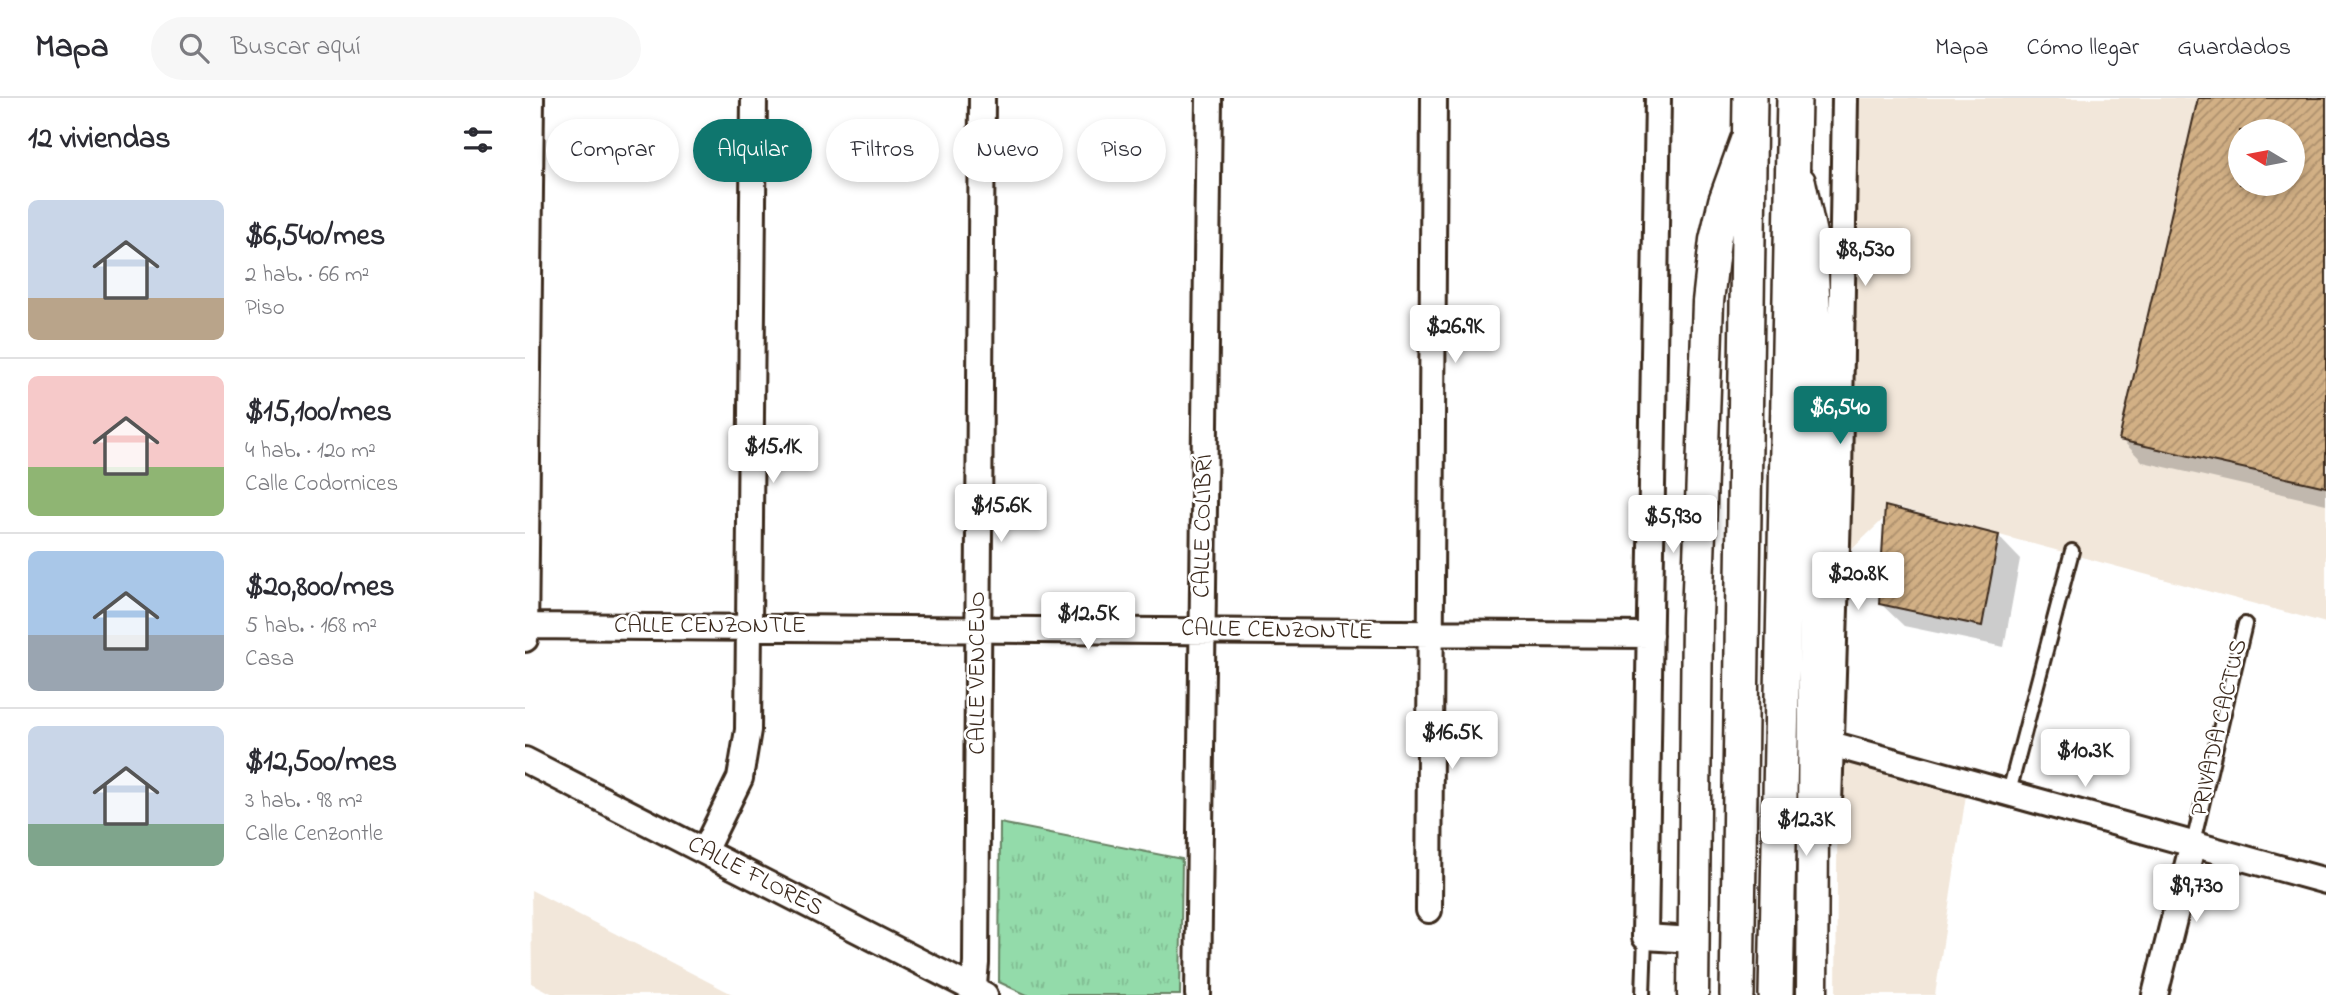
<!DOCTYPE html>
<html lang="es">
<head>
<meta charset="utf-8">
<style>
  :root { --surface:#fff; --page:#f7f7f7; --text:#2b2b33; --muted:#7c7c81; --line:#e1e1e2; --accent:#0f766e }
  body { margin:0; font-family:"Indie Flower",sans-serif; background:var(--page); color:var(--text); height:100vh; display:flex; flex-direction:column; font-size:26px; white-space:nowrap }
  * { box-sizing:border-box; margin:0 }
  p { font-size:23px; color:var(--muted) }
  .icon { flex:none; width:38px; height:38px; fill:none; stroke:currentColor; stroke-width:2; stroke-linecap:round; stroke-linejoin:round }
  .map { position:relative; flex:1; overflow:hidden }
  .side { display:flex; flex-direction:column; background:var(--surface); width:525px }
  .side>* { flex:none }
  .guide { position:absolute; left:21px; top:21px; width:665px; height:63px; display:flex; gap:14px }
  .needle { width:46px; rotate:280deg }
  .controls { position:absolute; left:1703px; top:21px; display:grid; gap:14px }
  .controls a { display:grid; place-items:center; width:77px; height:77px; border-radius:50%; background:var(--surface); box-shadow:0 4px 10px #0003; font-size:35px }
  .price { position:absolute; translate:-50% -60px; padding:0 16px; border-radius:7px; background:#fff; color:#222; font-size:23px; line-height:46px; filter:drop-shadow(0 2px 4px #0008) }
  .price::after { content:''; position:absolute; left:50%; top:42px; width:21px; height:16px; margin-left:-10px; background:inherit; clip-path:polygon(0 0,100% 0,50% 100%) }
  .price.selected { background:var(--accent); color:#fff }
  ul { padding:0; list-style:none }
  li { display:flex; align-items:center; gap:21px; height:175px; padding:0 28px }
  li+li { border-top:2px solid var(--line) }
  li span { display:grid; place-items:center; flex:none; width:196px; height:140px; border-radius:10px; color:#555 }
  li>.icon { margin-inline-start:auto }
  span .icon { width:84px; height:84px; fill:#fffc; stroke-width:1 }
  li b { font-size:30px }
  h2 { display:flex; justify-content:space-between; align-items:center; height:84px; padding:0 28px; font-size:30px }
  .pill { padding:0 24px; border-radius:32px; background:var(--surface); box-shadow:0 4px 10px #0003; font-size:24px; line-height:63px }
  .pill.selected { background:var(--accent); color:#fff }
  header { display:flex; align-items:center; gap:42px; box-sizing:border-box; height:98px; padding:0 35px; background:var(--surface); border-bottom:2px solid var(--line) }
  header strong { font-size:33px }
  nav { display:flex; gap:38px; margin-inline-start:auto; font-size:24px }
  .search { width:490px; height:63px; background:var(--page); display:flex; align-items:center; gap:18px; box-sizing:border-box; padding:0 24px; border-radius:38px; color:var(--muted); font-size:26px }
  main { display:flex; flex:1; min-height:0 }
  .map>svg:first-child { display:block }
  .built { fill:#f2e7da; fill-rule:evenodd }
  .park { fill:url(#park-tufts); stroke:#678264; stroke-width:2 }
  .shadow { fill:#0003; fill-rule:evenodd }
  .building { fill:url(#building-hatch); stroke:#3b2a1e; stroke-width:2; fill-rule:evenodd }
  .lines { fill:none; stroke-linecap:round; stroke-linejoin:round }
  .service-casing { stroke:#3b2a1e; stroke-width:18 }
  .minor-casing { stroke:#3b2a1e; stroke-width:30 }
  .tertiary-casing { stroke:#3b2a1e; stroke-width:35 }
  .secondary-casing { stroke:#3b2a1e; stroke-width:38 }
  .service { stroke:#fff; stroke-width:12 }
  .minor { stroke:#fff; stroke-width:24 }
  .tertiary { stroke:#fff; stroke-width:30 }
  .secondary { stroke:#fff; stroke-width:33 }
  .labels { text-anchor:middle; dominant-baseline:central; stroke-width:5; stroke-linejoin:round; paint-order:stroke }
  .street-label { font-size:24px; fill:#3b2a1e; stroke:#fff }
</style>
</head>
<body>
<header>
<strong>Mapa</strong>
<div class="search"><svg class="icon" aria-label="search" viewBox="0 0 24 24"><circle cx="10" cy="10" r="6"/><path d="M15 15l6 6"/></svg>Buscar aquí</div>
<nav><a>Mapa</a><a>Cómo llegar</a><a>Guardados</a></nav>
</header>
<main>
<section class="side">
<h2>12 viviendas<svg class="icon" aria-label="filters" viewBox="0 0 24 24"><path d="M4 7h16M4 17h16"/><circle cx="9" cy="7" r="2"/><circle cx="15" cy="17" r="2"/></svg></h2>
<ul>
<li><span style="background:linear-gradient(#c9d6e8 70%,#b9a48a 0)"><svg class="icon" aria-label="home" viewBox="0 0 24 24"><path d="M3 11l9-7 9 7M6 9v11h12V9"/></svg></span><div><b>$6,540/mes</b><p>2 hab. · 66 m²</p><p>Piso</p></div></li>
<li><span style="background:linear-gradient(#f6c9c9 65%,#8fb573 0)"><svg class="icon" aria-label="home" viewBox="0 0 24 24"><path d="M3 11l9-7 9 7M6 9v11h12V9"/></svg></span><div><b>$15,100/mes</b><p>4 hab. · 120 m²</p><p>Calle Codornices</p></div></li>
<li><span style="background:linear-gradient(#a9c7e8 60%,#9aa5b1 0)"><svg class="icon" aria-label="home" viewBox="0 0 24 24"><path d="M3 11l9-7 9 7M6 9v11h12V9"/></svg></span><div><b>$20,800/mes</b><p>5 hab. · 168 m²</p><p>Casa</p></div></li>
<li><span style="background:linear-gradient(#c9d6e8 70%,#7fa58c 0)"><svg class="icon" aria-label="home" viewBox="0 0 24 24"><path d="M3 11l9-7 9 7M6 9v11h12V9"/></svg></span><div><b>$12,500/mes</b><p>3 hab. · 98 m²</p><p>Calle Cenzontle</p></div></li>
</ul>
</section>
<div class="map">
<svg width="1801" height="897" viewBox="0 0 1801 897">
  <defs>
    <pattern id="park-tufts" width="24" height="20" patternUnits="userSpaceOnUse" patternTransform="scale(1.75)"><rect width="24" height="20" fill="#93dbaa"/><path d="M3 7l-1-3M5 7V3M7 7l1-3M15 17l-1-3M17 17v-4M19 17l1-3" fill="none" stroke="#80bc92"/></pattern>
    <pattern id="building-hatch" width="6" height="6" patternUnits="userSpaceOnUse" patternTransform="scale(1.75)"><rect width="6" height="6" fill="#d2b085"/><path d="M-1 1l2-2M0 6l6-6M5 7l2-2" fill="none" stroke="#ac8f6c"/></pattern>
  </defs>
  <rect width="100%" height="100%" fill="#fff"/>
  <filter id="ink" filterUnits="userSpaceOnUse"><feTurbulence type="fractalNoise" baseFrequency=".0143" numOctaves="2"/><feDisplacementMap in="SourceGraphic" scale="14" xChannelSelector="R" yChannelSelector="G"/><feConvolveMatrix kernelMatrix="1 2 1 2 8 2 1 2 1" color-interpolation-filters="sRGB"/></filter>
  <g filter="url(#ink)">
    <path class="built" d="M1325,0H1801V525L1371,409L1322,456ZM1715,33H1768V86H1715Z
      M1313,661L1441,697L1410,897H1311Z
      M6,792L209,897H30L7,885Z"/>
    <path class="park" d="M475,725L657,761L655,897H502L474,884Z"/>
    <path class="shadow" d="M1674,0H1801V406L1618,364L1596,341ZM1715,33H1768V86H1715Z
      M1473,438L1495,461L1479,549L1379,528L1356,506Z"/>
    <path class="building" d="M1673,0H1801V389L1594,342ZM1715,33H1768V86H1715Z
      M1360,408L1474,437L1457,528L1354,506Z"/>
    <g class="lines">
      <g class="service-casing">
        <path id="service" d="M1484,694L1547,453
          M1668,745L1720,526
          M1118,897L1120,839"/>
      </g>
      <g class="minor-casing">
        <path id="minor" d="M1133,0L1120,839L1168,842
          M0,528L1125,537
          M0,541L6,0
          M1306,646L1801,783
          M0,662L460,897
          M1288,738L1299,724L1304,706L1314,380L1320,0
          M179,753L215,680L223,632L229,0
          M904,812L909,0
          M448,897L451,865L457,0
          M673,897L684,0
          M1630,897L1668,745"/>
      </g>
      <g class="tertiary-casing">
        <path id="tertiary" d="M1275,84L1286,136L1291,234L1287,897
          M1168,897L1172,520L1183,204L1190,142L1199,103L1221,42"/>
      </g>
      <g class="secondary-casing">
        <path id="secondary" d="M1212,897L1225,0
          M1251,897L1269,0"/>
      </g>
      <use href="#service" class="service"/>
      <use href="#minor" class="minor"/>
      <use href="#tertiary" class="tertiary"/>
      <use href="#secondary" class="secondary"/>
    </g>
  </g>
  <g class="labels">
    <g class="street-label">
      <text transform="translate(679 428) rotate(-89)">CALLE COLIBRÍ</text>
      <text x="185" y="528">CALLE CENZONTLE</text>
      <text transform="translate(752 533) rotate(1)">CALLE CENZONTLE</text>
      <text transform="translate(453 575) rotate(-90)">CALLE VENCEJO</text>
      <text transform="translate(1695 630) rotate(-77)">PRIVADA CACTUS</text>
      <text transform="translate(230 779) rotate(27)">CALLE FLORES</text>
    </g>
  </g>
</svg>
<div class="controls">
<a><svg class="needle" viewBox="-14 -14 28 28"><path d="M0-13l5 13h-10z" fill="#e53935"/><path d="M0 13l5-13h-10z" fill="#7c7c81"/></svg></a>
</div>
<b class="price" style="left:1340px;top:190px">$8,530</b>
<b class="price" style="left:930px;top:267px">$26.9K</b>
<b class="price selected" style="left:1315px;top:348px">$6,540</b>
<b class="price" style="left:248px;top:387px">$15.1K</b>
<b class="price" style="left:476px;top:446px">$15.6K</b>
<b class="price" style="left:1148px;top:457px">$5,930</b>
<b class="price" style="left:1333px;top:514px">$20.8K</b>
<b class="price" style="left:563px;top:554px">$12.5K</b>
<b class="price" style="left:927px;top:673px">$16.5K</b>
<b class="price" style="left:1560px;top:691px">$10.3K</b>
<b class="price" style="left:1281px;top:760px">$12.3K</b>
<b class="price" style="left:1671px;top:826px">$9,730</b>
<div class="guide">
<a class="pill">Comprar</a>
<a class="pill selected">Alquilar</a>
<a class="pill">Filtros</a>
<a class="pill">Nuevo</a>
<a class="pill">Piso</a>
</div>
</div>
</main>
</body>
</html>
